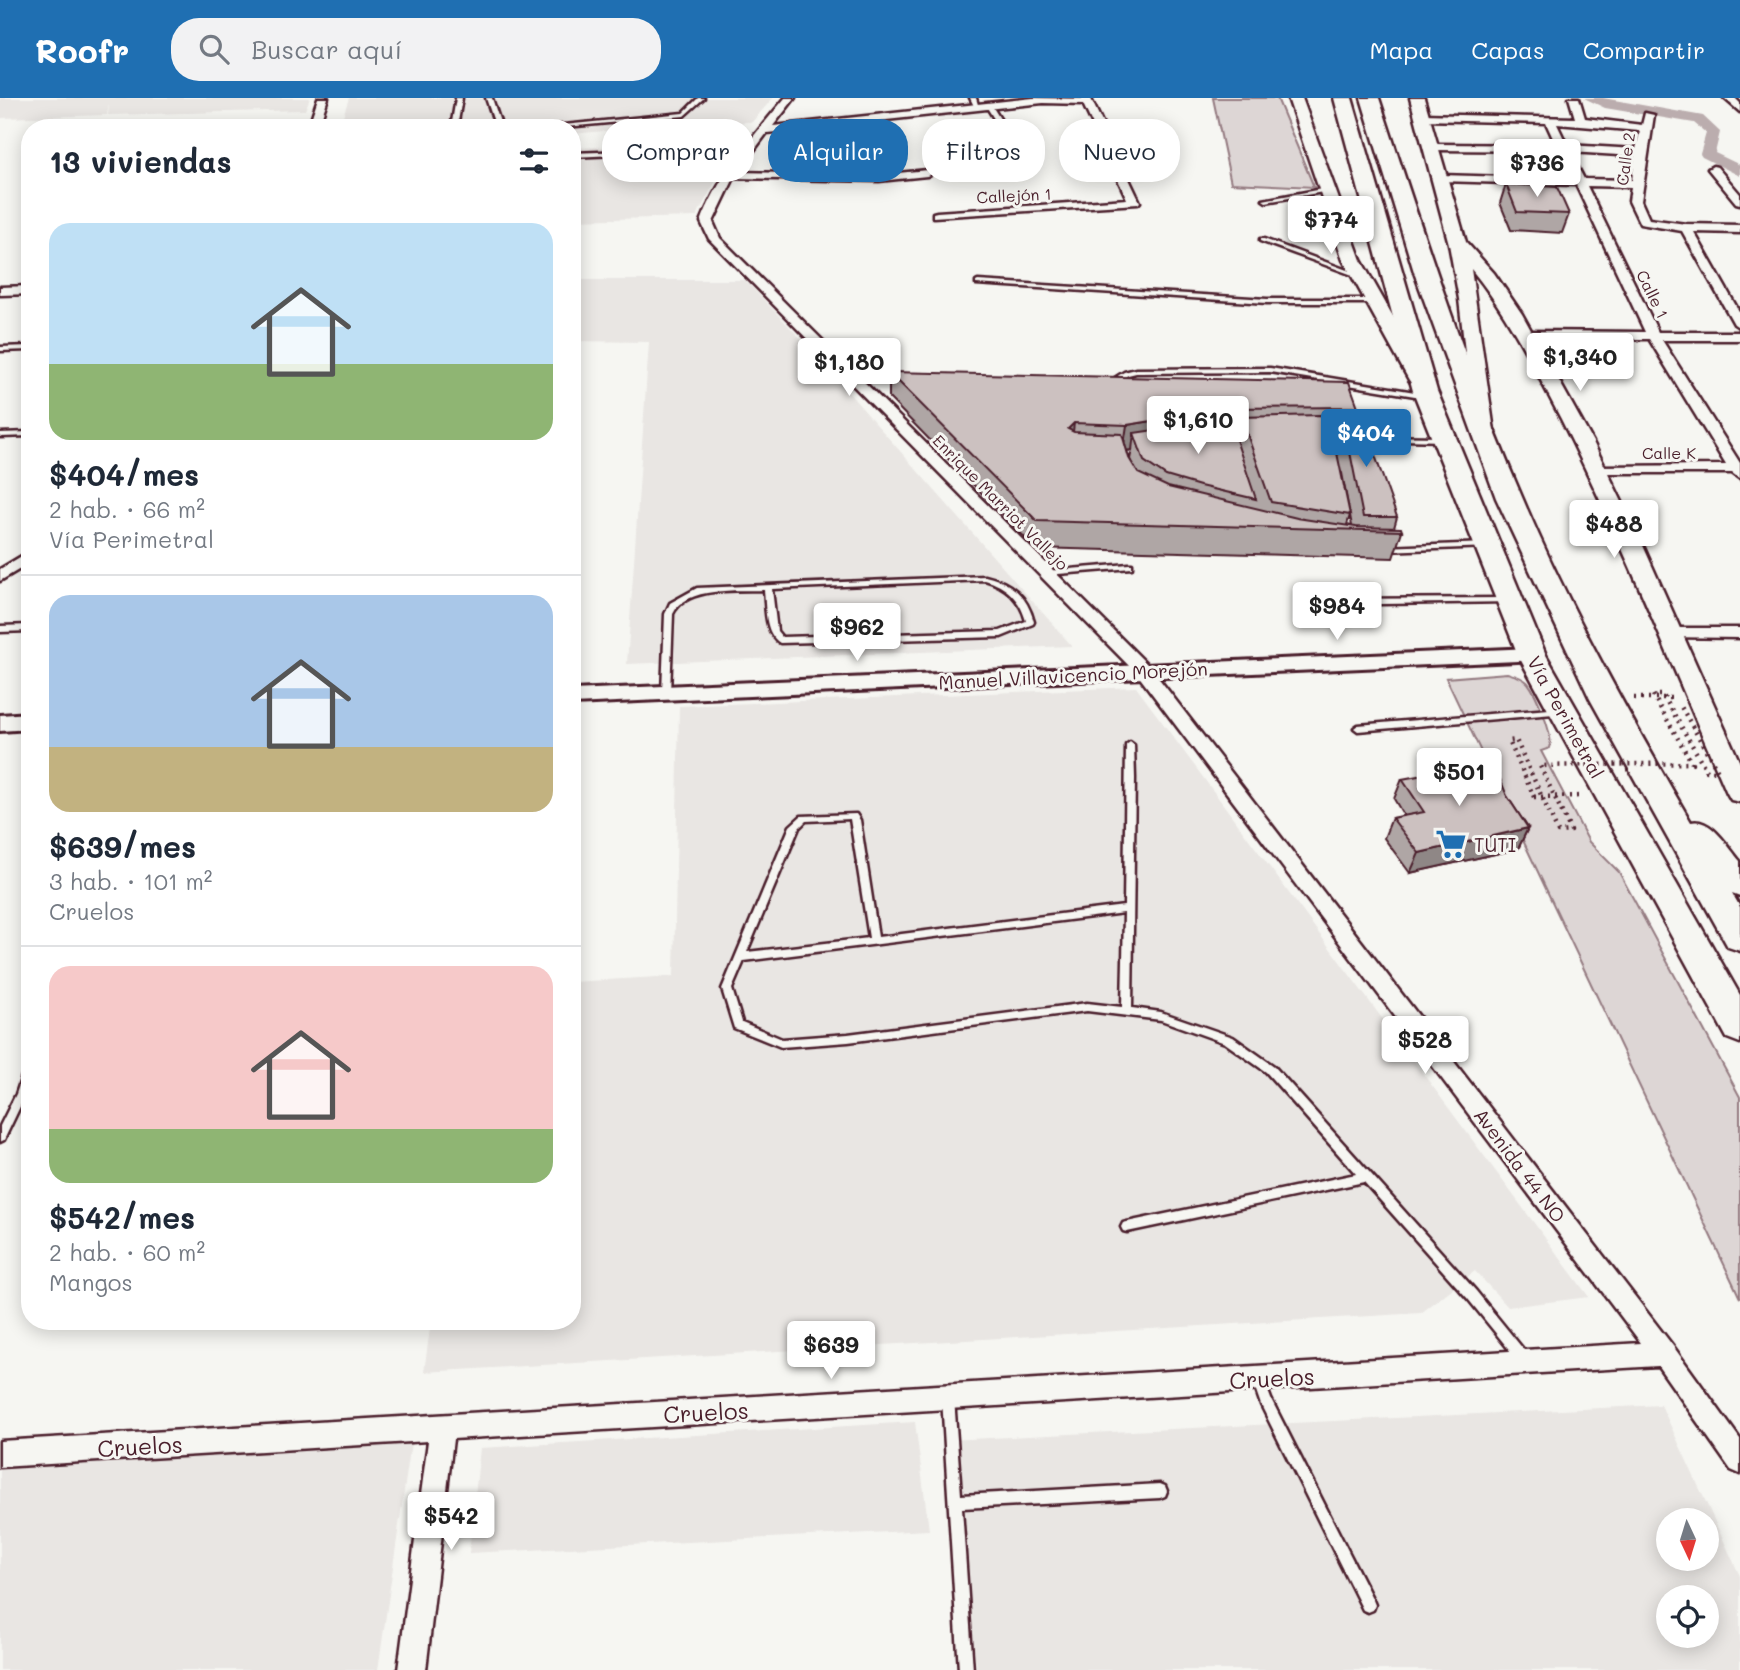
<!DOCTYPE html>
<html lang="es">
<head>
<meta charset="utf-8">
<style>
  :root { --surface:#fff; --page:#f2f2f3; --text:#1f2937; --muted:#747a83; --line:#e0e1e3; --accent:#1f6fb2 }
  body { margin:0; font-family:Mali,sans-serif; background:var(--page); color:var(--text); height:100vh; display:flex; flex-direction:column; font-size:26px; white-space:nowrap }
  * { box-sizing:border-box; margin:0 }
  p { font-size:23px; color:var(--muted) }
  .icon { flex:none; width:38px; height:38px; fill:none; stroke:currentColor; stroke-width:2; stroke-linecap:round; stroke-linejoin:round }
  .map { position:relative; flex:1; overflow:hidden }
  .sheet { position:absolute; left:21px; top:21px; width:560px; height:1211px; display:flex; flex-direction:column; background:var(--surface); border-radius:28px; box-shadow:0 4px 18px #0003 }
  .sheet>* { flex:none }
  .top-card { position:absolute; left:602px; top:21px; width:665px; height:63px; display:flex; gap:14px }
  .needle { width:46px; rotate:176deg }
  .fabs { position:absolute; left:1656px; top:1410px; display:grid; gap:14px }
  .fabs a { display:grid; place-items:center; width:63px; height:63px; border-radius:50%; background:var(--surface); box-shadow:0 4px 18px #0003; font-size:35px }
  .price { position:absolute; translate:-50% -60px; padding:0 16px; border-radius:7px; background:#fff; color:#222; font-size:23px; line-height:46px; filter:drop-shadow(0 2px 4px #0008) }
  .price::after { content:''; position:absolute; left:50%; top:42px; width:21px; height:16px; margin-left:-10px; background:inherit; clip-path:polygon(0 0,100% 0,50% 100%) }
  .price.on { background:var(--accent); color:#fff }
  ul { padding:0; list-style:none }
  li { display:grid; align-content:center; gap:14px; height:371px; padding:0 28px }
  li+li { border-top:2px solid var(--line) }
  li span { display:grid; place-items:center; height:217px; border-radius:21px; color:#555 }
  li>.icon { margin-inline-start:auto }
  span .icon { width:126px; height:126px; fill:#fffc; stroke-width:1 }
  li b { font-size:30px }
  h2 { display:flex; justify-content:space-between; align-items:center; height:84px; padding:0 28px; font-size:30px }
  .tag { padding:0 24px; border-radius:28px; background:var(--surface); box-shadow:0 4px 18px #0003; font-size:24px; line-height:63px }
  .tag.on { background:var(--accent); color:#fff }
  header { display:flex; align-items:center; gap:42px; box-sizing:border-box; height:98px; padding:0 35px; background:var(--accent); color:#fff }
  header strong { font-size:33px }
  nav { display:flex; gap:38px; margin-inline-start:auto; font-size:24px }
  .search { width:490px; height:63px; background:var(--page); display:flex; align-items:center; gap:18px; box-sizing:border-box; padding:0 24px; border-radius:28px; color:var(--muted); font-size:26px }
  .map>svg:first-child { display:block }
  .built { fill:#e9e6e3; fill-rule:evenodd }
  .green { fill:#ddd6d5; stroke:#947a80; stroke-width:2 }
  .lines { fill:none; stroke-linecap:round; stroke-linejoin:round }
  .canal { fill:#bbadae; fill-rule:evenodd }
  .service-casing { stroke:#4a1f2b; stroke-width:5 }
  .minor-casing { stroke:#4a1f2b; stroke-width:5 }
  .tertiary-casing { stroke:#4a1f2b; stroke-width:6 }
  .secondary-casing { stroke:#4a1f2b; stroke-width:5 }
  .trunk-casing { stroke:#4a1f2b; stroke-width:5 }
  .path { stroke:#4a1f2b; stroke-width:4.5; stroke-dasharray:2 5; stroke-linecap:butt }
  .service { fill:#f6f6f2; fill-rule:evenodd }
  .minor { fill:#f6f6f2; fill-rule:evenodd }
  .tertiary { fill:#f6f6f2; fill-rule:evenodd }
  .secondary { fill:#f6f6f2; fill-rule:evenodd }
  .trunk { fill:#f6f6f2; fill-rule:evenodd }
  .path-bridge { stroke:#4a1f2b; stroke-width:4.5; stroke-dasharray:2 5; stroke-linecap:butt }
  .wall { fill:#afa6a5; stroke:#4a1f2b; stroke-width:2; fill-rule:evenodd }
  .shaded-wall { fill:#8f8786; stroke:#4a1f2b; stroke-width:2 }
  .building { fill:#ccc1c0; stroke:#4a1f2b; stroke-width:2 }
  .labels { text-anchor:middle; dominant-baseline:central; stroke-width:6; stroke-linejoin:round; paint-order:stroke }
  .far-street-label { font-size:16px; fill:#4a1f2b; stroke:#f6f6f2 }
  .street-label { font-size:19px; fill:#4a1f2b; stroke:#f6f6f2 }
  .poi-label { font-size:19px; fill:#4a1f2b; stroke:#f6f6f2; text-anchor:start }
  .near-street-label { font-size:23px; fill:#4a1f2b; stroke:#f6f6f2 }
</style>
</head>
<body>
<header>
<strong>Roofr</strong>
<div class="search"><svg class="icon" aria-label="search" viewBox="0 0 24 24"><circle cx="10" cy="10" r="6"/><path d="M15 15l6 6"/></svg>Buscar aquí</div>
<nav><a>Mapa</a><a>Capas</a><a>Compartir</a></nav>
</header>
<div class="map">
<svg width="1740" height="1572" viewBox="0 0 1740 1572">
  <rect width="100%" height="100%" fill="#f6f6f2"/>
  <filter id="ink" filterUnits="userSpaceOnUse"><feTurbulence type="fractalNoise" baseFrequency=".0143" numOctaves="2"/><feDisplacementMap in="SourceGraphic" scale="14" xChannelSelector="R" yChannelSelector="G"/><feConvolveMatrix kernelMatrix="1 2 1 2 8 2 1 2 1" color-interpolation-filters="sRGB"/></filter>
  <g filter="url(#ink)">
    <path class="built" d="M0,0H310L305,12L108,17L109,6L107,17L0,20Z
      M349,0H773L752,24L680,26L572,36V30H339Z
      M738,43L696,119L572,122V50Z
      M572,182H745L802,242L1072,548L627,566L649,244L572,243Z
      M1136,589L1589,1199L1508,1209L1475,1173L1421,1215L424,1274L431,1223H572V884L674,878L679,608Z
      M1661,1307L1740,1478V1572H977L949,1342ZM1668,1423H1706V1461H1668ZM1668,1500H1706V1538H1668Z
      M915,1324L929,1432L469,1455L480,1350Z
      M411,1345L378,1572H0V1366Z"/>
    <path class="green" d="M1213,0H1277L1314,89L1231,85Z
      M1507,575C1514,577 1523,579 1528,585C1536,595 1554,638 1550,650L1541,653L1589,744L1619,774L1740,999V1200L1446,580Z"/>
    <g class="lines">
      <path class="canal" d="M1584,0H1603L1703,18L1720,34L1715,55L1740,67V78L1702,59L1700,56L1706,35L1694,25L1605,10Z"/>
      <g class="service-casing">
        <path id="service" d="M456,0H462L457,30H451Z
          M486,0H492L502,30H496Z
          M698,0H704L684,18L555,30H534L683,15Z
          M970,0H976L979,10H975Z
          M989,6L992,8L1029,67L1028,68L1023,67L986,8Z
          M690,35L756,41L759,43L756,45L690,39L639,40L636,38L639,36Z
          M706,50V52L704,53L572,59V55Z
          M1327,90L1329,91V93L1266,104L1263,102Z
          M1260,141H1264L1363,178L1358,179L1260,143Z
          M978,183L1267,201H1375L1378,203L1375,205H1267L976,186V184Z
          M30,248V252L0,253V249Z
          M1270,270L1427,296L1430,298L1427,300L1270,274L1136,275L1128,277L1113,285L1108,284L1124,274L1136,271Z
          M30,334V338L0,339V335Z
          M1358,338L1445,339L1449,341L1445,343L1356,341V339Z
          M1487,445H1490V449L1384,453L1380,451L1384,449Z
          M1129,466H1132V470L1046,477L1042,475L1046,473Z
          M985,478C1011,484 1027,497 1034,524L1033,526L1001,539L780,545C764,535 766,510 764,492C738,493 686,488 673,516L670,595L666,598L662,595L665,516L670,505L697,490ZM985,482C1006,488 1020,501 1026,523L1000,533L782,539L777,533L772,491Z
          M1509,500H1512V504L1318,507L1314,504L1318,501Z
          M30,527V533L0,534V528Z
          M1562,610L1565,611L1566,613L1565,615L1358,633L1354,630L1358,627Z
          M1130,644L1134,647L1135,680L1132,910L1161,914L1233,939L1274,968L1476,1193L1528,1257L1530,1261L1528,1265L1524,1267L1520,1265L1468,1201L1364,1084L1127,1134L1123,1133L1121,1129L1123,1125L1127,1124L1356,1076L1266,974L1225,945L1161,922L1087,913L848,944L781,949L734,930L722,891L790,728L801,718L856,716L860,722L878,839L1124,808L1126,647ZM850,721L869,840L747,854L799,730L806,723ZM1124,815L1122,909L1087,905L848,936L782,941L742,924L732,891L744,863Z
          M30,965V986L26,996L4,1042L0,1044V1028L16,996L26,966Z
          M1258,1275L1262,1277L1271,1301L1373,1502L1375,1507L1373,1512L1368,1514L1363,1512L1261,1307L1252,1281L1254,1277Z
          M948,1294L952,1296L954,1300L961,1397L1160,1386L1165,1388L1167,1393L1165,1398L1160,1400L962,1410L973,1572H959L942,1300L944,1296Z"/>
      </g>
      <g class="minor-casing">
        <path id="minor" d="M318,0H328L318,30H308Z
          M785,0H795L773,28L1033,0L1091,1L1140,104L1138,106L933,119V115L937,114L1127,101L1083,6L1043,5L767,35L738,74L879,77L927,72L933,75L927,78L879,83L734,80L713,124L720,140L1150,569L1673,1248L1740,1341V1376L1731,1372L1658,1268L453,1341L426,1572H398L428,1343L0,1369V1343L1641,1245L1138,577L709,141L701,124C719,76 753,39 785,0Z
          M1569,0H1579L1585,20L1642,27L1645,15L1654,17L1641,103L1649,121L1686,126L1740,127V135L1694,134L1740,215V230L1734,226L1682,133L1640,126L1629,103L1631,89L1587,88L1658,234H1740V242H1662L1740,365V381L1732,375H1593L1591,372L1593,369L1598,368L1726,367L1649,241H1526L1520,237L1526,233L1645,234L1576,87L1440,83L1434,80L1440,77L1573,81L1560,53L1432,52L1427,49L1432,46L1556,47L1546,25L1423,22L1418,19L1423,16L1575,20ZM1557,26L1640,33L1636,51L1567,47ZM1570,54L1635,58L1632,82L1584,81Z
          M1724,0H1735L1740,5V14Z
          M1713,68L1717,69L1740,96V106L1736,105L1708,71Z
          M30,188V196L0,197V189Z
          M30,453V465L0,483V471Z
          M1670,530H1740V540L1664,539L1662,535Z"/>
      </g>
      <g class="tertiary-casing">
        <path id="tertiary" d="M1532,550L1539,552L1543,557L1539,562L572,606V592Z
          M30,615V631L0,633V617Z"/>
      </g>
      <g class="secondary-casing">
        <path id="secondary" d="M1288,0H1302L1361,162L1429,282L1426,286H1412L1409,282L1343,162Z
          M1410,0H1424L1466,144L1494,175L1522,216L1593,344L1641,443L1740,665V704L1731,702L1727,695C1673,570 1622,443 1561,321C1534,269 1508,216 1471,171L1494,333L1491,337H1477L1474,333L1459,201L1449,146Z"/>
      </g>
      <g class="trunk-casing">
        <path id="trunk" d="M1334,0H1352L1437,293L1546,557L1740,897V945L1727,940L1518,557L1413,293Z
          M1361,0H1379C1423,134 1466,270 1522,399C1569,510 1630,619 1691,724C1711,719 1728,749 1740,763V798L1732,795L1740,809V853L1728,849L1590,601L1496,400L1415,177Z"/>
      </g>
      <path class="path" d="M1634,600H1674
        M1534,699L1583,698"/>
      <use href="#service" class="service"/>
      <use href="#minor" class="minor"/>
      <use href="#tertiary" class="tertiary"/>
      <use href="#secondary" class="secondary"/>
      <use href="#trunk" class="trunk"/>
      <path class="path-bridge" d="M1534,699L1509,643L1516,642L1558,734L1571,733L1540,668L1692,665L1653,597H1663L1707,673H1718L1680,607"/>
    </g>
    <path class="wall" d="M1506,86L1569,116L1562,135L1511,132L1500,105Z
      M889,274L1358,309L1355,318L1397,419L1394,430L1402,433L1393,460L1035,450L889,300ZM1132,352L1130,361L1131,364L1127,353ZM1340,373L1342,375L1352,428L1347,427L1350,417Z
      M1402,681L1507,698L1528,730L1518,751L1410,775L1384,740L1392,720L1404,718L1394,701Z"/>
    <path class="shaded-wall" d="M1233,310L1228,336L1134,335L1132,352L1123,353L1127,327Z
      M1074,325L1071,351L1068,331Z
      M1528,730L1518,751L1410,775L1419,755Z"/>
    <path class="building" d="M1506,86L1557,89L1569,116L1517,114Z
      M889,274L1349,284L1358,309L1233,310L1127,327L1074,325L1068,331L1074,334L1122,336L1129,360L1138,375L1168,389L1297,420L1356,429L1401,430L1402,433L1037,423Z
      M1321,317L1336,350L1350,417L1271,404L1241,319Z
      M1334,317L1361,318L1397,419H1363L1349,349Z
      M1229,321L1256,401L1200,388L1166,378L1144,363L1134,335Z
      M1493,664L1507,698L1528,730L1419,755L1392,720L1424,714L1402,681Z"/>
  </g>
  <defs>
    <g id="supermarket-bare" transform="scale(2.415)"><path d="M-6-5.5h2.5l.6 2H6L4.5 2H-2.5L-4.4-4H-6ZM-1.5 3.2a1.3 1.3 0 1 0 .1 0ZM3 3.2a1.3 1.3 0 1 0 .1 0Z" fill="#1f6fb2" stroke="#f6f6f2" stroke-width="2.5" paint-order="stroke"/></g>
  </defs>
  <g fill-rule="evenodd">
    <use href="#supermarket-bare" x="1451" y="746"/>
  </g>
  <g class="labels">
    <g class="far-street-label">
      <text transform="translate(1625 61) rotate(-82)">Calle 2</text>
      <text transform="translate(1014 97) rotate(-3)">Callejón 1</text>
      <text transform="translate(1653 196) rotate(64)">Calle 1</text>
      <text x="1669" y="354">Calle K</text>
      <text transform="translate(1001 404) rotate(45)">Enrique Marriot Vallejo</text>
    </g>
    <g class="street-label">
      <text transform="translate(1073 577) rotate(-3)">Manuel Villavicencio Morejón</text>
      <text transform="translate(1566 619) rotate(61)">Vía Perimetral</text>
      <text transform="translate(1520 1067) rotate(53)">Avenida 44 NO</text>
    </g>
    <g class="poi-label">
      <text x="1474" y="746">TUTI</text>
    </g>
    <g class="near-street-label">
      <text transform="translate(1272 1280) rotate(-3)">Cruelos</text>
      <text transform="translate(706 1314) rotate(-3)">Cruelos</text>
      <text transform="translate(140 1348) rotate(-3)">Cruelos</text>
    </g>
  </g>
</svg>
<div class="fabs">
<a><svg class="needle" viewBox="-14 -14 28 28"><path d="M0-13l5 13h-10z" fill="#e53935"/><path d="M0 13l5-13h-10z" fill="#747a83"/></svg></a>
<a><svg class="icon" aria-label="locate" viewBox="0 0 24 24"><circle cx="12" cy="12" r="6"/><path d="M12 2v4M12 18v4M2 12h4M18 12h4"/></svg></a>
</div>
<b class="price" style="left:1537px;top:101px">$736</b>
<b class="price" style="left:1331px;top:158px">$774</b>
<b class="price" style="left:1580px;top:295px">$1,340</b>
<b class="price" style="left:849px;top:300px">$1,180</b>
<b class="price" style="left:1198px;top:358px">$1,610</b>
<b class="price on" style="left:1366px;top:371px">$404</b>
<b class="price" style="left:1614px;top:462px">$488</b>
<b class="price" style="left:1337px;top:544px">$984</b>
<b class="price" style="left:857px;top:565px">$962</b>
<b class="price" style="left:1459px;top:710px">$501</b>
<b class="price" style="left:1425px;top:978px">$528</b>
<b class="price" style="left:831px;top:1283px">$639</b>
<b class="price" style="left:451px;top:1454px">$542</b>
<div class="top-card">
<a class="tag">Comprar</a>
<a class="tag on">Alquilar</a>
<a class="tag">Filtros</a>
<a class="tag">Nuevo</a>
</div>
<section class="sheet">
<h2>13 viviendas<svg class="icon" aria-label="filters" viewBox="0 0 24 24"><path d="M4 7h16M4 17h16"/><circle cx="9" cy="7" r="2"/><circle cx="15" cy="17" r="2"/></svg></h2>
<ul>
<li><span style="background:linear-gradient(#bfe0f5 65%,#8fb573 0)"><svg class="icon" aria-label="home" viewBox="0 0 24 24"><path d="M3 11l9-7 9 7M6 9v11h12V9"/></svg></span><div><b>$404/mes</b><p>2 hab. · 66 m²</p><p>Vía Perimetral</p></div></li>
<li><span style="background:linear-gradient(#a9c7e8 70%,#c2b280 0)"><svg class="icon" aria-label="home" viewBox="0 0 24 24"><path d="M3 11l9-7 9 7M6 9v11h12V9"/></svg></span><div><b>$639/mes</b><p>3 hab. · 101 m²</p><p>Cruelos</p></div></li>
<li><span style="background:linear-gradient(#f6c9c9 75%,#8fb573 0)"><svg class="icon" aria-label="home" viewBox="0 0 24 24"><path d="M3 11l9-7 9 7M6 9v11h12V9"/></svg></span><div><b>$542/mes</b><p>2 hab. · 60 m²</p><p>Mangos</p></div></li>
</ul>
</section>
</div>
</body>
</html>
